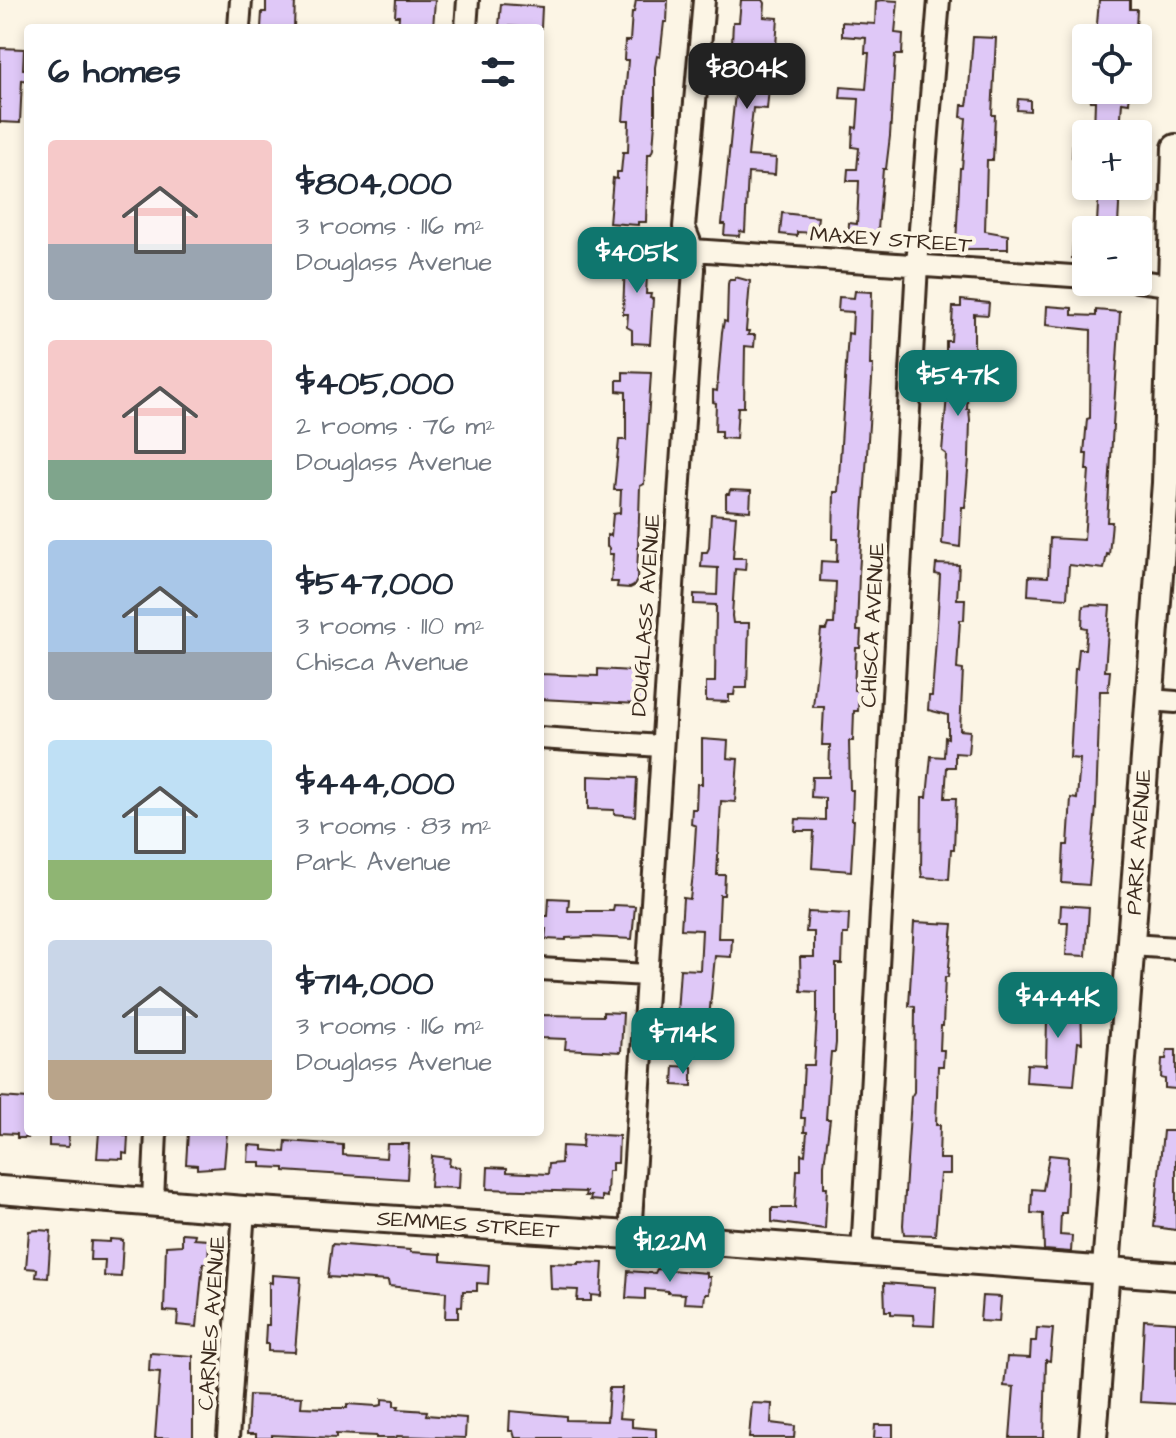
<!DOCTYPE html>
<html lang="en">
<head>
<meta charset="utf-8">
<style>
  :root { --surface:#fff; --page:#f6f6f7; --text:#1f2937; --muted:#747a83; --accent:#0f766e }
  body { margin:0; font-family:"Architects Daughter",sans-serif; background:var(--page); color:var(--text); height:100vh; display:flex; flex-direction:column; font-size:30px; white-space:nowrap }
  * { box-sizing:border-box; margin:0 }
  p { font-size:26px; color:var(--muted) }
  .icon { flex:none; width:44px; height:44px; fill:none; stroke:currentColor; stroke-width:2; stroke-linecap:round; stroke-linejoin:round }
  .map { position:relative; flex:1; overflow:hidden }
  .drawer { position:absolute; left:24px; top:24px; width:520px; height:1112px; display:flex; flex-direction:column; background:var(--surface); border-radius:8px; box-shadow:0 4px 12px #0003 }
  .drawer>* { flex:none }
  .tools { position:absolute; left:1072px; top:24px; display:grid; gap:16px }
  .tools a { display:grid; place-items:center; width:80px; height:80px; border-radius:8px; background:var(--surface); box-shadow:0 4px 12px #0003; font-size:40px }
  .price { position:absolute; translate:-50% -68px; padding:0 18px; border-radius:16px; background:var(--accent); color:#fff; font-size:26px; line-height:52px; filter:drop-shadow(0 2px 4px #0008) }
  .price::after { content:''; position:absolute; left:50%; top:48px; width:24px; height:18px; margin-left:-12px; background:inherit; clip-path:polygon(0 0,100% 0,50% 100%) }
  .price.selected { background:#222; color:#fff }
  ul { padding:0; list-style:none }
  li { display:flex; align-items:center; gap:24px; height:200px; padding:0 24px }
  li span { display:grid; place-items:center; flex:none; width:224px; height:160px; border-radius:8px; color:#555 }
  li>.icon { margin-inline-start:auto }
  span .icon { width:96px; height:96px; fill:#fffc; stroke-width:1 }
  li b { font-size:34px }
  h2 { display:flex; justify-content:space-between; align-items:center; height:96px; padding:0 24px; font-size:34px }
  .map>svg:first-child { display:block }
  .building { fill:#dfc8f7; stroke:#3b2a1e; stroke-width:2 }
  .lines { fill:none; stroke-linecap:round; stroke-linejoin:round }
  .minor-casing { stroke:#3b2a1e; stroke-width:26 }
  .major-casing { stroke:#3b2a1e; stroke-width:32 }
  .minor { stroke:#fcf5e5; stroke-width:20 }
  .major { stroke:#fcf5e5; stroke-width:26 }
  .labels { text-anchor:middle; dominant-baseline:central; stroke-width:8; stroke-linejoin:round; paint-order:stroke }
  .street-label { font-size:22px; fill:#3b2a1e; stroke:#fcf5e5 }
</style>
</head>
<body>
<div class="map">
<svg width="1176" height="1438" viewBox="0 0 1176 1438">
  <rect width="100%" height="100%" fill="#fcf5e5"/>
  <filter id="ink" filterUnits="userSpaceOnUse"><feTurbulence type="fractalNoise" baseFrequency=".0125" numOctaves="2"/><feDisplacementMap in="SourceGraphic" scale="16" xChannelSelector="R" yChannelSelector="G"/><feConvolveMatrix kernelMatrix="1 2 1 2 8 2 1 2 1" color-interpolation-filters="sRGB"/></filter>
  <g filter="url(#ink)">
    <path class="building" d="M266,0H295L294,28H261L262,12H266Z
      M396,0H435L433,28H398L399,16H395Z
      M636,0H668L667,22H664L660,57L657,56L655,67V122L653,149L651,154H648L646,222H638V225L609,223L613,178L617,179V172H621L623,152H628L629,121H623L628,60H624L625,41H630L632,12H634Z
      M741,0H763L765,3L764,17L778,18L776,46L760,45L755,87L769,88L767,109L753,108L748,156L776,158L775,175L748,173L745,232L740,231L739,236L724,235L725,224H722L738,63H734L735,44L732,43L733,22H739Z
      M882,0L898,1L895,33L903,34L902,55H895L890,136L886,169H883L877,242L848,241L849,223L857,224L859,181H847L848,169H857L859,148L852,147L853,127L857,128L859,99L840,98L841,87L866,89L869,53H865L866,38L842,36V22L875,24L876,1Z
      M1099,0H1130V9H1137L1136,28L1133,27L1132,38L1096,36Z
      M501,4L542,7L541,28L499,26Z
      M973,37L996,38L992,115H995L993,160H987L985,231L1008,235V249H958L956,243L960,168H962L966,118L961,117L962,105H967L968,100Z
      M0,48L24,49L23,69H28V81L22,80L20,123L0,122Z
      M1091,90H1130L1129,103L1122,102L1120,131H1094L1095,101H1090Z
      M1018,99L1030,100V111L1017,110Z
      M1073,137H1086V158L1072,157Z
      M1099,186H1120L1118,225L1097,223Z
      M782,213L818,217L816,233L797,232V236L780,234Z
      M1073,242L1085,243L1084,258H1072Z
      M619,249L645,250L644,256H648L646,294H651L650,298L653,299L650,344L632,343V330L627,327L628,314H623L625,260H618Z
      M735,277L750,281L746,331H749L748,335H755L754,347L745,346L744,407H738L736,439L721,438V431H715L716,403L713,402V390L717,391L722,332L724,321L727,322L728,284L729,280H735Z
      M855,291L872,292L870,365H873L859,574L857,631H861L860,648H856L854,690L859,691L858,711H854L853,741H849L850,790H853L852,820H854L851,871L812,868L814,831H795L796,819L825,820V798L811,797L812,777H829L830,745H822L824,707H813L821,630H826L828,624H834L836,582L820,581L821,561L837,562L838,539H833L834,492H838L848,333L852,334L853,312L838,311L839,297L854,298Z
      M961,300L989,303L988,315L974,314V358H969L967,409H969L970,420L969,458L965,507H962L960,547L942,544L946,454L942,451L949,374L950,352H946V341H951L953,307H961Z
      M1047,306L1072,308V315L1096,316V310L1120,312L1107,522H1112L1109,555L1107,554L1104,569L1069,565L1067,598L1028,595L1029,576L1048,577L1050,538L1084,540L1089,470H1086L1087,454H1084L1087,419L1090,418L1091,330L1046,325Z
      M623,372L651,373L644,484L640,486L637,580L634,586L630,588L617,587L618,582H611L613,554H609V548L607,547V535L611,536L613,514L620,513L621,490H614L619,440H626V392L617,391V380H623Z
      M730,490L751,491L750,511L726,509V494H729Z
      M711,514L736,516L733,558H746L745,570L735,569L732,616L733,623H749L747,688H735L734,695H729V702L706,701V682H715V680L716,605L694,604V594L717,595L718,568L701,567L702,552H707L709,548Z
      M936,564L959,565L957,599H965L964,620H960L957,669L963,670L960,730L970,731L968,754L955,753V767H947L945,798H956L954,849H951L949,879L922,877L921,869L922,797H927L931,756L944,757L945,737L948,738V715L928,710L929,696H932L938,610L940,575L935,574Z
      M1090,605L1110,606L1105,671H1110L1108,691H1100L1096,807L1089,885L1062,883L1064,845H1068L1071,798L1077,799L1080,759L1070,758L1075,669H1077L1079,649H1085L1087,628L1082,627L1083,606Z
      M598,669L649,672L645,702H638V704L540,699V674L598,676Z
      M702,739L728,741L727,758L738,759L735,802L721,801L717,875H725L724,895H720L718,938H732L731,957L715,956L708,1029L676,1028L680,969L700,970L702,930L681,929L683,898L690,899L693,874L696,826L691,824L692,809H696L697,784H702Z
      M588,776L637,778L635,816L614,814V810L588,809Z
      M549,898L569,899L568,911H613L614,905L635,906L632,939L591,937L566,938V940L545,939L546,929H541L542,916H548Z
      M1061,905L1089,907L1086,956L1066,955L1068,922H1060Z
      M808,912L849,914L848,934H843L842,964H836V1043L835,1052H831L828,1089L826,1119H830L824,1165V1187H827L825,1229L772,1222V1208H795L797,1170H801V1154L805,1155L807,1132H804L805,1118H801L804,1065H814L817,1015V992L801,991L800,957H814V932H806Z
      M914,922L953,924L948,977H945L943,1026H941L940,1050H944L943,1066H938L936,1125H940L939,1159H950V1174H940L935,1235L904,1234L903,1225L911,1097L914,1092L915,1007L909,1006Z
      M1033,996L1081,998L1082,1043L1078,1042L1074,1085L1026,1082L1027,1064L1046,1065L1047,1019L1032,1018Z
      M603,1012L623,1013L621,1052L565,1049L566,1039L540,1038V1015L603,1016Z
      M702,1035L727,1036L726,1055L701,1054Z
      M1167,1050H1176V1089L1165,1088V1079L1161,1078L1162,1059H1166Z
      M674,1066L692,1067V1086L673,1085Z
      M0,1097L28,1099V1138H17V1134L0,1133Z
      M1163,1131H1176V1230L1154,1227Z
      M49,1132H69L68,1147L49,1146Z
      M99,1132H125L124,1136H128L127,1154L123,1153V1159L97,1158Z
      M188,1132H227L224,1167L197,1169V1165L186,1164Z
      M583,1134L619,1136L618,1163H612V1171H608L607,1197L602,1196V1201L590,1200L591,1196H585L586,1192L487,1189L488,1167L507,1168V1172L548,1174L549,1164L561,1163L562,1146L582,1147Z
      M286,1141L343,1145V1155L386,1158L387,1144H409L407,1179L284,1171V1168L261,1167V1162H248L249,1145L263,1146V1150L285,1152Z
      M1049,1155L1068,1157L1066,1213H1061L1060,1235L1072,1236L1071,1252L1044,1250L1043,1214L1031,1213L1032,1189L1043,1190Z
      M432,1156L450,1158L449,1166L460,1167L459,1188L430,1187Z
      M38,1230L51,1231L48,1278L36,1277L37,1269L26,1268L29,1231Z
      M182,1233L195,1234L194,1239L209,1240L208,1263H203L197,1327L177,1325L178,1312L164,1311L166,1246L182,1245Z
      M110,1239L123,1240L121,1277L104,1276L105,1260H90L91,1241L110,1242Z
      M332,1244L410,1250V1252L441,1254V1261L489,1265L488,1284L477,1283V1291H463L462,1307L458,1306V1318H445L446,1292L389,1286L388,1281L328,1277Z
      M579,1262L603,1263L601,1296L591,1295V1301H577L578,1290L551,1289L550,1263L579,1264Z
      M657,1269L707,1273V1277H710L709,1294H705L704,1304L684,1303L685,1294L668,1293V1291L645,1289V1299L626,1298L628,1271L655,1273Z
      M272,1275L301,1277L295,1352L268,1351V1344H265L266,1325H269V1282L272,1283Z
      M884,1283L936,1287L934,1326L914,1325L913,1315L891,1314V1311H885Z
      M982,1296L1001,1297L999,1322L980,1321Z
      M1144,1320L1176,1322V1404L1140,1402Z
      M1037,1328L1053,1329L1050,1361L1046,1360L1044,1438H1010L1014,1387L1004,1386L1007,1357L1030,1358L1031,1341H1036Z
      M150,1353L193,1356V1438H155L160,1372L149,1371Z
      M609,1388H622L619,1418L632,1419V1427L656,1429V1438H515L513,1431H509L510,1411L566,1416V1420L607,1421Z
      M249,1395L302,1397L301,1407L328,1408H347V1404L377,1406L382,1405V1399L394,1400V1406H399L398,1409L427,1411L426,1415L466,1418L465,1438L397,1436L396,1438H376V1436L336,1434V1438L272,1435V1438H256V1434H247Z
      M752,1403L772,1404L771,1423L795,1426L794,1438H749Z
      M875,1425H893V1438H874Z"/>
    <g class="lines">
      <g class="minor-casing">
        <path id="minor" d="M239,28L241,0
          M466,28L468,0
          M693,250L1086,277
          M1138,281L1176,286
          M1149,700L1176,702
          M540,738L661,746
          M1132,945L1176,948
          M540,969L647,975
          M153,1201L156,1132
          M630,1235L694,269L693,250L684,227L704,0
          M862,1254L917,265L939,0
          M228,1438L244,1210"/>
      </g>
      <g class="major-casing">
        <path id="major" d="M0,1190L244,1210L630,1235L1176,1276
          M1093,1438L1166,483L1176,148"/>
      </g>
      <use href="#minor" class="minor"/>
      <use href="#major" class="major"/>
    </g>
  </g>
  <g class="labels">
    <g class="street-label">
      <text transform="translate(891 240) rotate(4)">MAXEY STREET</text>
      <text transform="translate(646 615) rotate(-86)">DOUGLASS AVENUE</text>
      <text transform="translate(873 625) rotate(-87)">CHISCA AVENUE</text>
      <text transform="translate(1139 842) rotate(-86)">PARK AVENUE</text>
      <text transform="translate(468 1225) rotate(4)">SEMMES STREET</text>
      <text transform="translate(212 1323) rotate(-86)">CARNES AVENUE</text>
    </g>
  </g>
</svg>
<div class="tools">
<a><svg class="icon" aria-label="locate" viewBox="0 0 24 24"><circle cx="12" cy="12" r="6"/><path d="M12 2v4M12 18v4M2 12h4M18 12h4"/></svg></a>
<a>+</a>
<a>−</a>
</div>
<b class="price selected" style="left:747px;top:111px">$804K</b>
<b class="price" style="left:637px;top:295px">$405K</b>
<b class="price" style="left:958px;top:418px">$547K</b>
<b class="price" style="left:1058px;top:1040px">$444K</b>
<b class="price" style="left:683px;top:1076px">$714K</b>
<b class="price" style="left:670px;top:1284px">$1.22M</b>
<section class="drawer">
<h2>6 homes<svg class="icon" aria-label="filters" viewBox="0 0 24 24"><path d="M4 7h16M4 17h16"/><circle cx="9" cy="7" r="2"/><circle cx="15" cy="17" r="2"/></svg></h2>
<ul>
<li><span style="background:linear-gradient(#f6c9c9 65%,#9aa5b1 0)"><svg class="icon" aria-label="home" viewBox="0 0 24 24"><path d="M3 11l9-7 9 7M6 9v11h12V9"/></svg></span><div><b>$804,000</b><p>3 rooms · 116 m²</p><p>Douglass Avenue</p></div></li>
<li><span style="background:linear-gradient(#f6c9c9 75%,#7fa58c 0)"><svg class="icon" aria-label="home" viewBox="0 0 24 24"><path d="M3 11l9-7 9 7M6 9v11h12V9"/></svg></span><div><b>$405,000</b><p>2 rooms · 76 m²</p><p>Douglass Avenue</p></div></li>
<li><span style="background:linear-gradient(#a9c7e8 70%,#9aa5b1 0)"><svg class="icon" aria-label="home" viewBox="0 0 24 24"><path d="M3 11l9-7 9 7M6 9v11h12V9"/></svg></span><div><b>$547,000</b><p>3 rooms · 110 m²</p><p>Chisca Avenue</p></div></li>
<li><span style="background:linear-gradient(#bfe0f5 75%,#8fb573 0)"><svg class="icon" aria-label="home" viewBox="0 0 24 24"><path d="M3 11l9-7 9 7M6 9v11h12V9"/></svg></span><div><b>$444,000</b><p>3 rooms · 83 m²</p><p>Park Avenue</p></div></li>
<li><span style="background:linear-gradient(#c9d6e8 75%,#b9a48a 0)"><svg class="icon" aria-label="home" viewBox="0 0 24 24"><path d="M3 11l9-7 9 7M6 9v11h12V9"/></svg></span><div><b>$714,000</b><p>3 rooms · 116 m²</p><p>Douglass Avenue</p></div></li>
</ul>
</section>
</div>
</body>
</html>
